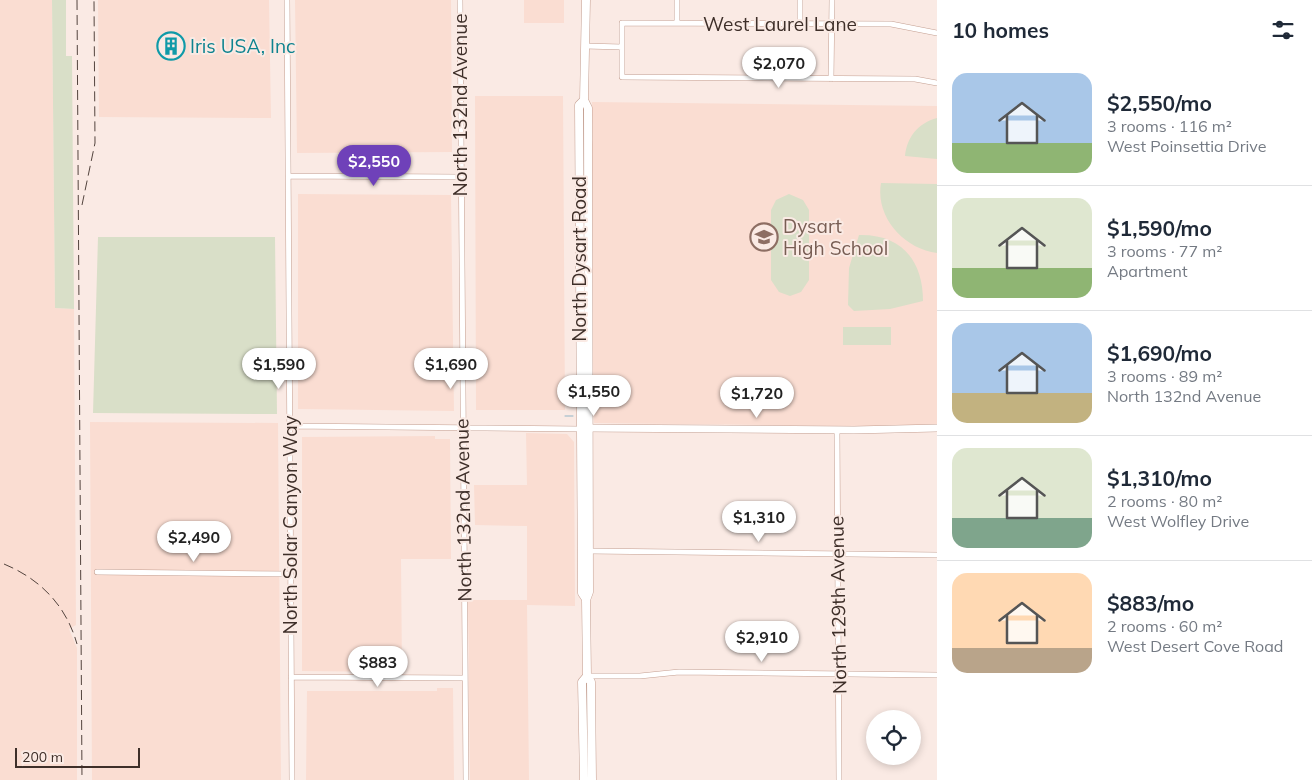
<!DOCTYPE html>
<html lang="en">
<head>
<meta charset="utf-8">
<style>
  :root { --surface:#fff; --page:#f6f6f7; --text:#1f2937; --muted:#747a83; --line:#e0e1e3; --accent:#6f41b9 }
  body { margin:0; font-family:Mulish,sans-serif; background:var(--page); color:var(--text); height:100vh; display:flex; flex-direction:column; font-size:19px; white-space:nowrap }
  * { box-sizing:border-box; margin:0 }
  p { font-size:16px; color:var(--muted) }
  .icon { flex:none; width:28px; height:28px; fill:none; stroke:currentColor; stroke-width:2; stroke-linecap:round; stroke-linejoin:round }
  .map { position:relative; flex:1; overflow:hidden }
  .panel { display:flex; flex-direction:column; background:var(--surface); width:375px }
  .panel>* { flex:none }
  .tools { position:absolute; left:866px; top:710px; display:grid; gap:10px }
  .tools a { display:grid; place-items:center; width:55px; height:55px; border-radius:50%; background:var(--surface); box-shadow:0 2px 8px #0003; font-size:25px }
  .scale { position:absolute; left:15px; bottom:12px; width:125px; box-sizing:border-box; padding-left:5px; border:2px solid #3e2f29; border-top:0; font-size:14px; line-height:18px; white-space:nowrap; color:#3e2f29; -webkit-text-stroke:4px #faeae4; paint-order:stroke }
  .price { position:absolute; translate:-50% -42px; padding:0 11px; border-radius:18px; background:#fff; color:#222; font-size:16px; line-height:32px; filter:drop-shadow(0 1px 2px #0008) }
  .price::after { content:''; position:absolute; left:50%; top:30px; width:15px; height:11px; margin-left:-8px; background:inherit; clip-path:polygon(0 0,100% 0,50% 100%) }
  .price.on { background:var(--accent); color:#fff }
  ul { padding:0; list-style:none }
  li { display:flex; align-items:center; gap:15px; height:125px; padding:0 15px }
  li+li { border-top:1px solid var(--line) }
  li span { display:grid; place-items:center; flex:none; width:140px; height:100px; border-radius:15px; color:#555 }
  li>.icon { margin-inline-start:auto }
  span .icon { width:60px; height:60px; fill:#fffc; stroke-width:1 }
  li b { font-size:21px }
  h2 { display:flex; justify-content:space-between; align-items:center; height:60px; padding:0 15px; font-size:21px }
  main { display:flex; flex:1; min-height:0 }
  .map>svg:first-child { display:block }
  .built { fill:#faddd2 }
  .green { fill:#d9dfc8 }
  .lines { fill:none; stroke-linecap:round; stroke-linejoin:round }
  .stream { stroke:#92b5c6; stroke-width:1 }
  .street-casing { stroke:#c49f91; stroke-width:6 }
  .secondary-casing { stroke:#c49f91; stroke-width:8 }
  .primary-casing { stroke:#c49f91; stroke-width:9 }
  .street { stroke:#fff; stroke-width:5 }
  .secondary { stroke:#fff; stroke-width:7 }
  .primary { stroke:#fff; stroke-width:8 }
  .rail { stroke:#53443e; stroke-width:1; stroke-dasharray:10 5; stroke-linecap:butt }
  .labels { text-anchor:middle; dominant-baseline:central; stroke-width:4; stroke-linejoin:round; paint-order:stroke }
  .street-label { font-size:19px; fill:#3e2f29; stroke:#faeae4 }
  .culture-label { font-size:19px; fill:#0d838f; stroke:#faeae4; text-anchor:start }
  .education-label { font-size:19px; fill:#785e54; stroke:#faeae4; text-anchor:start }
</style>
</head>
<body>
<main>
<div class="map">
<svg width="937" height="780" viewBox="0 0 937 780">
  <rect width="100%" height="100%" fill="#faeae4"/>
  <path class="built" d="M0,0H52L55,308L74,309L76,625L69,629L77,648V780H0Z
    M98,0H269L271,118L99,117Z
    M295,0H451L452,152L297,153Z
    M524,0H564V23H524Z
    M475,96H563L565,410H476Z
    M592,102L937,106V427L594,423L590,156L593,139Z
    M298,194L451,195L454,411L298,409Z
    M90,422L278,423L281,780H92Z
    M526,433L567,434L574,442L575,606L527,605L529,780H470L468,600H527V526L475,525L474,485H527Z
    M435,436V439H450L451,559H401L402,672L302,671V437Z
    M437,688H453L454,780H306L307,691H437Z"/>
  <path class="green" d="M52,0H66V56H72L74,309L55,308Z
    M937,118V159L905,156C907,137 918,123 937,118Z
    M881,183L937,184V253C904,249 875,217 881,183Z
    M789,194L803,200L809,210V280L801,292L790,296L779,292L771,280V210L776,200Z
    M859,235C901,234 923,260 923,301L890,309L854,311L848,305L849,268Z
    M98,237H275L277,414L93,413Z
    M843,327H891V345H843Z"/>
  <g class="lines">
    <path class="stream" d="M565,416H573"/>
    <g class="street-casing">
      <path id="street" d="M287,0L292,780
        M460,0L466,780
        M677,23V0
        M800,24V0
        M937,33L891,24L622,23V77L915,79L937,83
        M585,46L622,47
        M831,79L832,0
        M288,176L460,177
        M289,426L580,429
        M837,430L839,780
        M588,551L937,555
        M97,572L290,574
        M587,676H640L679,672L937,675
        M291,677L465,678"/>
    </g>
    <g class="secondary-casing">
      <path id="secondary" d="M585,428L854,430L937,428"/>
    </g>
    <g class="primary-casing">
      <path id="primary" d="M586,0L584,100L588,108L589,592L586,600L587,676L591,682L592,780
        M584,100L579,105L582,593L586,599
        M584,780L582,682L587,676"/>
    </g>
    <use href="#street" class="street"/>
    <use href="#secondary" class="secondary"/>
    <use href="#primary" class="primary"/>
    <path class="rail" d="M77,0L82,780
      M82,205L95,143L94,0
      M4,564C40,579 66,605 77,644"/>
  </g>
  <defs>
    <g id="building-ring" transform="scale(1.4375)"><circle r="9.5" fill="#faeae4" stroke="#0f9aa8" stroke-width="1.5"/><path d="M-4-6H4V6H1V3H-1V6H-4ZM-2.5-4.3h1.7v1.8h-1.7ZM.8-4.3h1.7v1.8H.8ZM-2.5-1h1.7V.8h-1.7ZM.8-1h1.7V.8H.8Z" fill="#0f9aa8"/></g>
    <g id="school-ring" transform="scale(1.4375)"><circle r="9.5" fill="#faeae4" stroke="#8d6e63" stroke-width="1.5"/><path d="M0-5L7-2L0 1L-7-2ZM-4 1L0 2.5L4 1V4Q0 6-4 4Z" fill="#8d6e63"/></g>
  </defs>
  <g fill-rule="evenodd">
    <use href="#building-ring" x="171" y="46"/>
    <use href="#school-ring" x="764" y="237"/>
  </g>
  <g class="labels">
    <g class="street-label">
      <text x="780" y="24">West Laurel Lane</text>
      <text transform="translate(460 105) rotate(-90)">North 132nd Avenue</text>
      <text transform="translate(579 259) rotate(-90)">North Dysart Road</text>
      <text transform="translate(463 510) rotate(-91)">North 132nd Avenue</text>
      <text transform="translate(290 525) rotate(-90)">North Solar Canyon Way</text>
      <text transform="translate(838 605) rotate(-91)">North 129th Avenue</text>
    </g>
    <g class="culture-label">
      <text x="190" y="46">Iris USA, Inc</text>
    </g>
    <g class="education-label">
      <text x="783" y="226">Dysart<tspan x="783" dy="22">High School</tspan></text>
    </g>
  </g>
</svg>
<div class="tools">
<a><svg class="icon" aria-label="locate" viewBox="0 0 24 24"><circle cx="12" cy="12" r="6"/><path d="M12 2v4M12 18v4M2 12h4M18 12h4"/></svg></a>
</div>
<div class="scale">200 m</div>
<b class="price" style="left:779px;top:89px">$2,070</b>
<b class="price on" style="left:374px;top:187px">$2,550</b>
<b class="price" style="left:279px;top:390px">$1,590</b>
<b class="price" style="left:451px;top:390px">$1,690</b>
<b class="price" style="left:594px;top:417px">$1,550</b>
<b class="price" style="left:757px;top:419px">$1,720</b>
<b class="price" style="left:759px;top:543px">$1,310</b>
<b class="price" style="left:194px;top:563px">$2,490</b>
<b class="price" style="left:762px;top:663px">$2,910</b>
<b class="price" style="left:378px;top:688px">$883</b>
</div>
<section class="panel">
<h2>10 homes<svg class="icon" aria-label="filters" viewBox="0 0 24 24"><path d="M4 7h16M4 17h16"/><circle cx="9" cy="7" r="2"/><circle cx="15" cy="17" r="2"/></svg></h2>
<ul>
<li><span style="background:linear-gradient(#a9c7e8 70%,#8fb573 0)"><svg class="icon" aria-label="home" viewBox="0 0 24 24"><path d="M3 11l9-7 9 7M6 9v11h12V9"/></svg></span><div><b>$2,550/mo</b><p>3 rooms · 116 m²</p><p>West Poinsettia Drive</p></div></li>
<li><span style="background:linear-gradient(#dfe7d0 70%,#8fb573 0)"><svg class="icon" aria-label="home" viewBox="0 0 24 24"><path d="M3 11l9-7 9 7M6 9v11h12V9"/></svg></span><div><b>$1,590/mo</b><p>3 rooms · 77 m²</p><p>Apartment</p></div></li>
<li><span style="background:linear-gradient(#a9c7e8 70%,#c2b280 0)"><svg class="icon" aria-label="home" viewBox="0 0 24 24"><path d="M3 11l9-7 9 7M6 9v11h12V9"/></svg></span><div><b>$1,690/mo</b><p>3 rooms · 89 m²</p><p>North 132nd Avenue</p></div></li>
<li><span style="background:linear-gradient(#dfe7d0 70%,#7fa58c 0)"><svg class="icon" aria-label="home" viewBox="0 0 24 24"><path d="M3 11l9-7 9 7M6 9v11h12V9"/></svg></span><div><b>$1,310/mo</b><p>2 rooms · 80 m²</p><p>West Wolfley Drive</p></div></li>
<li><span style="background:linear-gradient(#ffd9b3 75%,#b9a48a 0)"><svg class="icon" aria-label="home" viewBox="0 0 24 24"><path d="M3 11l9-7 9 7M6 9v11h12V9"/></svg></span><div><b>$883/mo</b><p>2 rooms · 60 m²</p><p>West Desert Cove Road</p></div></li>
</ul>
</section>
</main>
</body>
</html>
